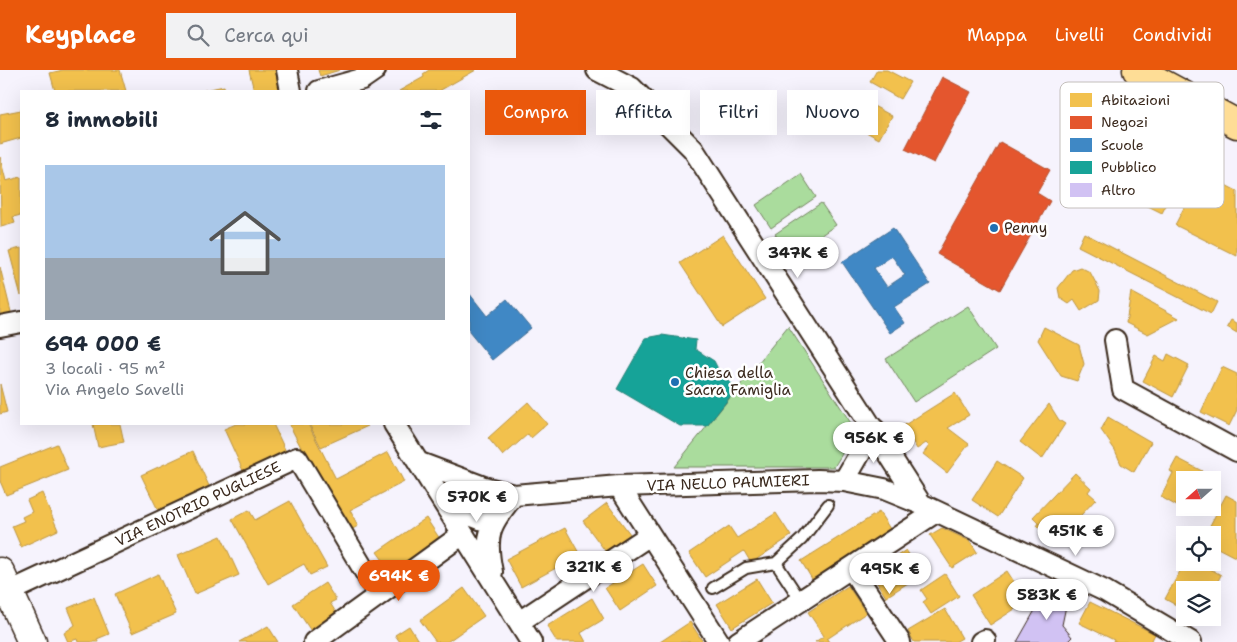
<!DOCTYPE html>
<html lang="it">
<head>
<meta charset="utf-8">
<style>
  :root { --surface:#fff; --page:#f2f2f3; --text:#1f2937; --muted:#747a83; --line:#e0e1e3; --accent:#ea580c }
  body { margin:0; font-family:"Shantell Sans",sans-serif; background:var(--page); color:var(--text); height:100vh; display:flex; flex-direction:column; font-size:19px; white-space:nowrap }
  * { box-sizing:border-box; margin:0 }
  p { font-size:16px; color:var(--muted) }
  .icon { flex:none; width:28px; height:28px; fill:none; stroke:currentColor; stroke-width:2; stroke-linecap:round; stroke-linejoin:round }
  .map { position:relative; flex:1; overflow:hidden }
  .details { position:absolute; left:20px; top:20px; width:450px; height:335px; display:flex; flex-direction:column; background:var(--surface); border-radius:0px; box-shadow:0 5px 20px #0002 }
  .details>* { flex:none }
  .guide { position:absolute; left:485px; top:20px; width:475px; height:45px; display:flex; gap:10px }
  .needle { width:32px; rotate:249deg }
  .fabs { position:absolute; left:1176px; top:401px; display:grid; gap:10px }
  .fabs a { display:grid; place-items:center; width:45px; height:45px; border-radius:0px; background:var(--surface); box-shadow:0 5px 20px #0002; font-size:25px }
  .price { position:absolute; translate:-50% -42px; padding:0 11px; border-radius:18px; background:#fff; color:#222; font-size:16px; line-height:32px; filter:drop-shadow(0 1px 2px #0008) }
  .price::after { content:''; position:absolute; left:50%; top:30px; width:15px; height:11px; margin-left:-8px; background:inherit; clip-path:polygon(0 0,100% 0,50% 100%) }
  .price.active { background:var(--accent); color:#fff }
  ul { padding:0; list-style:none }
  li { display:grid; align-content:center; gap:10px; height:265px; padding:0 25px }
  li+li { border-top:1px solid var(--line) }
  li span { display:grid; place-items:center; height:155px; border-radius:0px; color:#555 }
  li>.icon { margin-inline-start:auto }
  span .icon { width:90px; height:90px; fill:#fffc; stroke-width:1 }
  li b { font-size:21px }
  h2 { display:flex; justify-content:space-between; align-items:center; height:60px; padding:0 25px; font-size:21px }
  .pill { padding:0 18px; border-radius:0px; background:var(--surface); box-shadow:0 5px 20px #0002; font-size:18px; line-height:45px }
  .pill.active { background:var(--accent); color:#fff }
  header { display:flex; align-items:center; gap:30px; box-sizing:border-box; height:70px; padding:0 25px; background:var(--accent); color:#fff }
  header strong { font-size:24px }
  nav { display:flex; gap:28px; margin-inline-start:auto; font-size:18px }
  .search { width:350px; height:45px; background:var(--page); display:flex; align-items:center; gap:12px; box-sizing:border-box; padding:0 18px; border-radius:0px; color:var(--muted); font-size:19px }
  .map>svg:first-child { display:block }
  .green { fill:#aadc9d; stroke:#72835e }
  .homes { fill:#f2c14e; stroke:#bb9440 }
  .shops { fill:#e4572e; stroke:#b14a29 }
  .schools { fill:#3f88c5; stroke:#3e6c93; fill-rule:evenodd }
  .public { fill:#17a398; stroke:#227f73 }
  .building { fill:#d1c2f3; stroke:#3b2a1e }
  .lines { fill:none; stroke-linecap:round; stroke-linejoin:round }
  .lane-casing { stroke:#3b2a1e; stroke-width:14 }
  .street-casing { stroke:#3b2a1e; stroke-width:24 }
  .secondary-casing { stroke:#3b2a1e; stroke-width:31 }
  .primary-casing { stroke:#3b2a1e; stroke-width:31 }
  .lane { stroke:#fff; stroke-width:10 }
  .street { stroke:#fff; stroke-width:20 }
  .secondary { stroke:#fff; stroke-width:28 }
  .primary { stroke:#fedd96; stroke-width:28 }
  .poi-dot { fill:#1f6fb2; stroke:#fff; stroke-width:2 }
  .labels { text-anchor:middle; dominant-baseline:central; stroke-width:5; stroke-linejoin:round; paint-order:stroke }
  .poi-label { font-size:15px; fill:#3b2a1e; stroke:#fff; text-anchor:start }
  .street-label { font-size:15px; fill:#3b2a1e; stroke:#fff }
  .key { fill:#fff; stroke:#c4bfbc; stroke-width:1 }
  .key-label { font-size:14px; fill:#3b2a1e }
</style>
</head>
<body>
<header>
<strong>Keyplace</strong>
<div class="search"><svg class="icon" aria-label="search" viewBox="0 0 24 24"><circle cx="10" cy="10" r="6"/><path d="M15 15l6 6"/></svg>Cerca qui</div>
<nav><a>Mappa</a><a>Livelli</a><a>Condividi</a></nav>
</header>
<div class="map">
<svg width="1237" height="572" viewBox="0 0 1237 572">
  <rect width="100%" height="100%" fill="#f6f3fd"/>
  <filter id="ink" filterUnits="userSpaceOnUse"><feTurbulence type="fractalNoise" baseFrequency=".02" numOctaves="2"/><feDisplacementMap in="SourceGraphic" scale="10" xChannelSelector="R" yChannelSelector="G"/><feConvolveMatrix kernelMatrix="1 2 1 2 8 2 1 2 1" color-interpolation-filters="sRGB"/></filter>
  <g filter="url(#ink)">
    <path class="green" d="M801,104L816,127L771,158L756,135Z
      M821,133L836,155L790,186L775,164Z
      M968,236L996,279L914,332L886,289Z
      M788,256L856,361L834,397H674Z"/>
    <path class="homes" d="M63,0H120L126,21H55L50,3Z
      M249,0H275L280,21H254Z
      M318,0H340L320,6Z
      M429,0H476L439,21H399L424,7L423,4Z
      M877,0H887L910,12L900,29L870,12Z
      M224,16L225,21H201Z
      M859,28L892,46L879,69L846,51Z
      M21,40V68L0,74V44Z
      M1135,67L1187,94L1162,143L1110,117Z
      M0,87L6,111L21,107V145L13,147L15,153L1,157Z
      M1202,103L1237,121V186L1175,155Z
      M1084,163L1217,232L1211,244L1078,176Z
      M723,165L765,229L722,257L680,193Z
      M21,178V226L9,181Z
      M0,197L12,246L0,249Z
      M1080,197L1090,202L1100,221L1099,230L1081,241L1074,230L1069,234L1060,228L1058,218L1072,200Z
      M1131,222L1179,248L1148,264L1126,253Z
      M1231,250L1237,253V263L1227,257Z
      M1044,257L1079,275L1084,294L1077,311L1061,306L1038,270Z
      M1168,284L1189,295L1173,327L1143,311L1156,286L1165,291Z
      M1222,297L1237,304V340L1229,356L1201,342Z
      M0,314L7,342L0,344Z
      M955,323L969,345L948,358L969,374L947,403L923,384L929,376L926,373L917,379L903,356Z
      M528,332L547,354L531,368L528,364L503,386L488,368Z
      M1049,334L1059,350L1065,354L1042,389L1020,372Z
      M1108,347L1151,372L1134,402L1121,394L1115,380L1101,360Z
      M93,354H120L124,372L98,377Z
      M236,354H273L288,386L245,405L224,359Z
      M289,354H308L336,409L388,382L404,412L350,440L358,456L345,463Z
      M309,354H366L368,356L321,377Z
      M57,374L68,400L6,425L0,411V397Z
      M193,381L209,416L158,440L141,405Z
      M1177,388L1202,401L1197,410H1185V433L1182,439L1161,427L1173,403L1170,401Z
      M997,391L1023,408L998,447L972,430Z
      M1075,403L1091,418L1088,422L1096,429L1067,460L1070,463L1058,476L1037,456L1039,453L1033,447Z
      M42,423L58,460L21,477L12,456L24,451L22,447L32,442L27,430Z
      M1226,425L1237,431V488L1212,475V465H1205Z
      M290,431L327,497L310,505L304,494L268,514L232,449L249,440L255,450Z
      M607,433L630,464L606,482L583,451Z
      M879,442L894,465L815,514L801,491Z
      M776,443L791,466L751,493L744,481L705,507L689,483L729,456L737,468Z
      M426,448L444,475L396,508L377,482Z
      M565,458L580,485L521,517L506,489Z
      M942,458L970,471L977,482L952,498L930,465Z
      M221,466L239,505L195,524L178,485Z
      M906,480L922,504L886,527L871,503Z
      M1185,492H1198L1221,505L1212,522L1185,520V540L1165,529Z
      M643,494L657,516L620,541L605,518Z
      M1007,501L1024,527L1015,539L990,555L971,525Z
      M158,504L176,544L132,563L115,524Z
      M945,504L959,526L931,544L923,532L927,529L921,520Z
      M757,509L772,533L732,558L717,534Z
      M325,513L336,530L330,533L339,547L313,564L293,534Z
      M848,516L866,543L827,569L829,572H815L824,566L808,542Z
      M464,518L484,546L447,572H436L420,550Z
      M94,527L109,564L97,569L98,572H78L77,569L68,572L64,563L75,555L68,538Z
      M592,528L604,549L581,563L586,572H557L547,556Z
      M1090,532L1155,564L1151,572H1113L1114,570L1079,553Z
      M945,539L962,568L955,572H914L908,561Z
      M690,552L703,572H660Z
      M268,556L278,572H239Z
      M409,556L419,572H400L395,565Z"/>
    <path class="shops" d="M942,7L971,22L934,93L905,79Z
      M1000,72L1050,100L1037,123L1050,131L1000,220L937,184Z"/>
    <path class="schools" d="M893,158L930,214L894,237L905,253L890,263L842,192ZM892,186L905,205L887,217L874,198Z
      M469,223L487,246L507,229L531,258L492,290L469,262Z"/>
    <path class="public" d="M662,265L696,270L695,279L714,291L721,305L737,318L707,356H680L617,319L646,268Z"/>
    <path class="building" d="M1047,519L1067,531L1062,555L1072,567L1067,572H1017Z"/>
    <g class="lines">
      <g class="lane-casing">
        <path id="lane" d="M713,518L746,498L776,493
          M801,531L776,493L802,469L828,435"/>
      </g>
      <g class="street-casing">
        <path id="street" d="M287,0L291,21
          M597,0L632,18L693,79L921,434
          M319,21L362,9L375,0
          M0,256L21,252
          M1115,270L1123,319L1237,381
          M394,354L531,572
          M420,393L484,417L514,425L619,416L818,410L844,411L884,419L921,434L1105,521L1191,572
          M844,411L874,359
          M619,416L719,572
          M484,417L446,436L493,454
          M851,498L900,572
          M492,502C484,463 490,455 514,425
          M9,522L297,388L379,525
          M519,552L650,465
          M314,572L463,464
          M738,572L936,442
          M981,572L985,570"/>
      </g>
      <g class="secondary-casing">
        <path id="secondary" d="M0,502L32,572"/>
      </g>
      <g class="primary-casing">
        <path id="primary" d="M1137,0L1237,54"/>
      </g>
      <use href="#lane" class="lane"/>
      <use href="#street" class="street"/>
      <use href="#secondary" class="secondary"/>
      <use href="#primary" class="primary"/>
    </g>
  </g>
  <g class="poi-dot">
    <circle cx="994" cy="158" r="5"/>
    <circle cx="675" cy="312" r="5"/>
  </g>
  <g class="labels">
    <g class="poi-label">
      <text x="1004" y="158">Penny</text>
      <text x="685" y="303">Chiesa della<tspan x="685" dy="17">Sacra Famiglia</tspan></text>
    </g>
    <g class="street-label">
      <text transform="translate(728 413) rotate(-2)">VIA NELLO PALMIERI</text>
      <text transform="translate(198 434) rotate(-25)">VIA ENOTRIO PUGLIESE</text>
    </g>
  </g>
  <rect x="1060" y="12" width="164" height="126" rx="8" class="key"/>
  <rect x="1070" y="23" width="22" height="14" fill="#f2c14e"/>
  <rect x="1070" y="46" width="22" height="13" fill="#e4572e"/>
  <rect x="1070" y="68" width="22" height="14" fill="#3f88c5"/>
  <rect x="1070" y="91" width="22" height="13" fill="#17a398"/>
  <rect x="1070" y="113" width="22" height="14" fill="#d1c2f3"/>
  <g class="key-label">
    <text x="1101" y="35">Abitazioni</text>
    <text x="1101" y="57">Negozi</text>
    <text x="1101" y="80">Scuole</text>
    <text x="1101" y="102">Pubblico</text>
    <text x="1101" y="125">Altro</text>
  </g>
</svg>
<div class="fabs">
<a><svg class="needle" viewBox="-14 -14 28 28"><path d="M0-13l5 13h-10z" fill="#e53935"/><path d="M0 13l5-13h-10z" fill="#747a83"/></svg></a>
<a><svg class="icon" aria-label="locate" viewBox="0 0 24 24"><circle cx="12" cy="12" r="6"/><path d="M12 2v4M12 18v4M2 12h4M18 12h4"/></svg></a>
<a><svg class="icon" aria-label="layers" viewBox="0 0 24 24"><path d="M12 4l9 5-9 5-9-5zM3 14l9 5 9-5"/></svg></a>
</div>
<b class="price" style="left:798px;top:209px">347K €</b>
<b class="price" style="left:874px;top:394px">956K €</b>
<b class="price" style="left:477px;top:453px">570K €</b>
<b class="price" style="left:1076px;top:487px">451K €</b>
<b class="price" style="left:594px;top:523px">321K €</b>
<b class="price" style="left:890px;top:525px">495K €</b>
<b class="price active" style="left:399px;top:532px">694K €</b>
<b class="price" style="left:1047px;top:551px">583K €</b>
<div class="guide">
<a class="pill active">Compra</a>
<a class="pill">Affitta</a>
<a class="pill">Filtri</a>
<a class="pill">Nuovo</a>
</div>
<section class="details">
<h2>8 immobili<svg class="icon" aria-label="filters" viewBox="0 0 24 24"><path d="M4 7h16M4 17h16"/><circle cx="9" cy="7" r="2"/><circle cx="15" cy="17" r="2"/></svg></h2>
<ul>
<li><span style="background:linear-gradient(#a9c7e8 60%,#9aa5b1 0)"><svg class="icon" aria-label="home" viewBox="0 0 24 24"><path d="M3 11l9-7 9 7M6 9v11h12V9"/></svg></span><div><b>694 000 €</b><p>3 locali · 95 m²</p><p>Via Angelo Savelli</p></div></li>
</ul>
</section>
</div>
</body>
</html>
